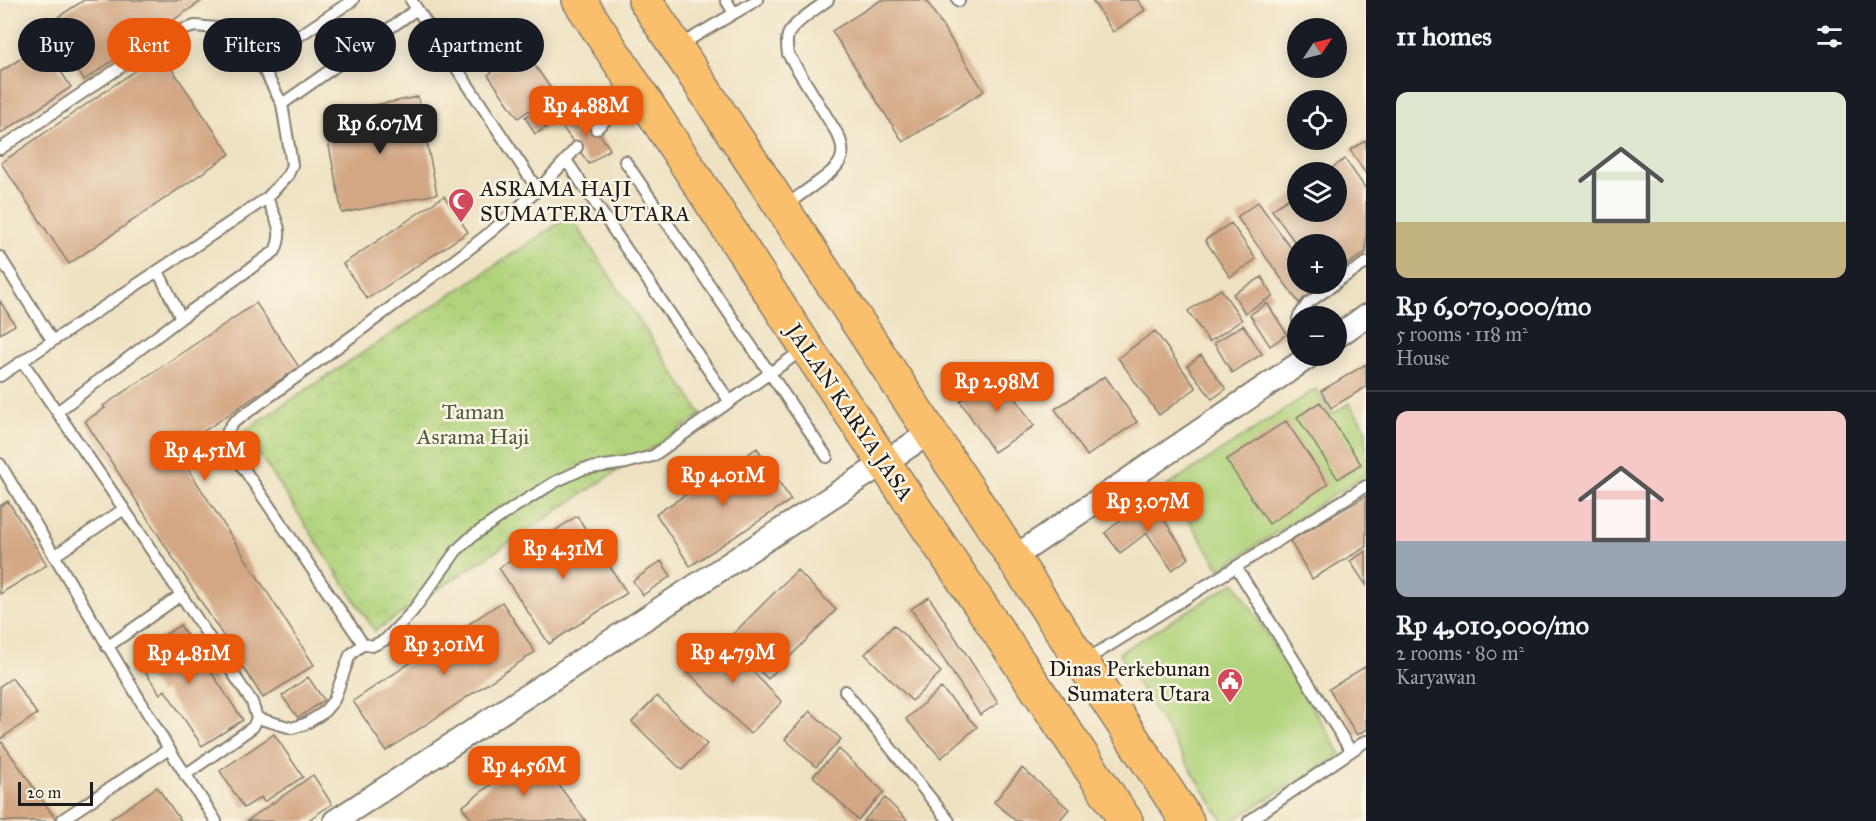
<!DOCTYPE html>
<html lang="en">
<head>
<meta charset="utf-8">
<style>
  :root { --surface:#171b24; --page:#242831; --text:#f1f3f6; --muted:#9ea1a6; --line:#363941; --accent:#ea580c }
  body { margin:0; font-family:"IM FELL Great Primer",serif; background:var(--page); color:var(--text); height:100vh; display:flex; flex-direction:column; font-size:22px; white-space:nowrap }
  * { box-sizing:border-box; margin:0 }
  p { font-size:20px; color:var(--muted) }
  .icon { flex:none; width:33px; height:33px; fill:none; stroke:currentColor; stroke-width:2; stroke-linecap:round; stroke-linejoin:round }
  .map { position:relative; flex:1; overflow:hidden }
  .panel { display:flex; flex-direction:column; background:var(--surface); width:510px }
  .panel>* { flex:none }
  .banner { position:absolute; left:18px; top:18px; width:570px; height:54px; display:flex; gap:12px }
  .needle { width:39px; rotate:55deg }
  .buttons { position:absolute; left:1287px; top:18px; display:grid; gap:12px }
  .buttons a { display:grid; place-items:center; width:60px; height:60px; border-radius:50%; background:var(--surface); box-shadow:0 3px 15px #0003; font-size:30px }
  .scale { position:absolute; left:18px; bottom:15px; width:75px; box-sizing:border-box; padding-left:6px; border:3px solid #1c1c1c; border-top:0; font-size:16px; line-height:21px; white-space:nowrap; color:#1c1c1c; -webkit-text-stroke:4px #fcf5e5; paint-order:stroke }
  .price { position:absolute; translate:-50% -51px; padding:0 14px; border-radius:12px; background:var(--accent); color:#fff; font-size:20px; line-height:39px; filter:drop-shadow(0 2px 3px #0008) }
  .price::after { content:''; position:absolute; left:50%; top:36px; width:18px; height:14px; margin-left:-9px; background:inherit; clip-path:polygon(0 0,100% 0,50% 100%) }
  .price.on { background:#222; color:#fff }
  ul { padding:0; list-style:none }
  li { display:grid; align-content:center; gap:12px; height:318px; padding:0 30px }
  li+li { border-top:2px solid var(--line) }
  li span { display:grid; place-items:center; height:186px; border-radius:12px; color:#555 }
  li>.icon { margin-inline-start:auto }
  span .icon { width:108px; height:108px; fill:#fffc; stroke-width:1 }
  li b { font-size:26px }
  h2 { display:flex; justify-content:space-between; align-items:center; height:72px; padding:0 30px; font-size:26px }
  .pill { padding:0 21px; border-radius:27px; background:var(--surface); box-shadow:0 3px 15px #0003; font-size:21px; line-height:54px }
  .pill.on { background:var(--accent); color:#fff }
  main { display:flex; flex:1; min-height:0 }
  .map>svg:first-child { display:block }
  .grass { fill:#b1d37b; stroke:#66784c; stroke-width:1.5 }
  .park { fill:url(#park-crowns); stroke:#66784c; stroke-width:1.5 }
  .building { fill:#d3a784 }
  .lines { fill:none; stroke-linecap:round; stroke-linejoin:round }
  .lane-casing { stroke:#857f6f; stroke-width:14 }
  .street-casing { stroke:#857f6f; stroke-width:26 }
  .highway-casing { stroke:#857f6f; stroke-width:36 }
  .lane { stroke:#fff; stroke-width:10 }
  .street { stroke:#fff; stroke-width:22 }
  .highway { stroke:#f9bf6c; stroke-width:33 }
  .labels { text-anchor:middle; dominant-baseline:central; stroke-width:5; stroke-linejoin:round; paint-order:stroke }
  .poi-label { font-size:22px; fill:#1c1c1c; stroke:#fcf5e5; text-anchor:start }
  .park-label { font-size:22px; fill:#505c3d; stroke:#fcf5e5 }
  .street-label { font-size:22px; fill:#1c1c1c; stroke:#fcf5e5 }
</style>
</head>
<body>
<main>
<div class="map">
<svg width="1366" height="821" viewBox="0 0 1366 821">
  <defs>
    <pattern id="park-crowns" width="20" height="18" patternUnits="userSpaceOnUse" patternTransform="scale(1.5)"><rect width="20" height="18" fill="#b1d37b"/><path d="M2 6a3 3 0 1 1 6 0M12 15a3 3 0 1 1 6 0" fill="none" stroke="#98b56a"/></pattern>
  </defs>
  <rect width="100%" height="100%" fill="#fcf5e5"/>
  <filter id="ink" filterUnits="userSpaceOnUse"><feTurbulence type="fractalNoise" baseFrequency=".0167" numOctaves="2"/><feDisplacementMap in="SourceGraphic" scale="12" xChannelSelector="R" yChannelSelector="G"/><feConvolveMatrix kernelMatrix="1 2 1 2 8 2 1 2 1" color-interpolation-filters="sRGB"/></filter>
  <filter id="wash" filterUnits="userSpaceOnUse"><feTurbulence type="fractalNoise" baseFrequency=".008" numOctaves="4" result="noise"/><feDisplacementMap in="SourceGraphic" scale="24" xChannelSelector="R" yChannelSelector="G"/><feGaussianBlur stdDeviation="1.35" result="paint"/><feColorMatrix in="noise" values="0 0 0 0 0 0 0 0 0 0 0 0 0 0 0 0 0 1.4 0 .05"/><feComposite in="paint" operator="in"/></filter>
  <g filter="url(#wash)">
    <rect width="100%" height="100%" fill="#eee2c2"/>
    <path class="grass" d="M1316,389L1332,414L1349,403L1366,429V474L1220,569L1167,486Z
      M1235,582L1341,754L1232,821H1223L1119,653Z"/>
    <path class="park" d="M570,216L702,415L375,631L244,431Z"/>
    <g id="blocks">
      <path class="building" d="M84,0H203L84,80L46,25Z
        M881,0H926L984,91L903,142L832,31Z
        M1092,0H1138L1145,10L1113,32Z
        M43,44L71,87L0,134V72Z
        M524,50L554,93L518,118L488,75Z
        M161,53L230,154L69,264L1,163Z
        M418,97L437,194L342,213L323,115Z
        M550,102L561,119L535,134L525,117Z
        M583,110L610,149L589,164L561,125Z
        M1366,140V174L1350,150Z
        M1345,159L1366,189V252L1336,272V244H1298V247L1272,210L1298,192V212H1336V172H1326Z
        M444,196L468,232L367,299L343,264Z
        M1258,202L1298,258V284H1316L1319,288L1299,303L1237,217Z
        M1231,223L1256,259L1230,277L1205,240Z
        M1262,277L1273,296L1245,313L1233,294Z
        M1221,289L1242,320L1209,342L1188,311Z
        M0,301L15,325L0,334Z
        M256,303L299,367L176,450L314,665L263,698L85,421L105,408L103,406Z
        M1267,303L1287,334L1270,346L1250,315Z
        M1243,325L1262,354L1232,373L1214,343Z
        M1155,331L1196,388L1159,415L1118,358Z
        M1201,355L1226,389L1212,399L1187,366Z
        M1366,364V387L1331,408L1321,391Z
        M1000,374L1034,426L994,452L960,401Z
        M1105,376L1137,422L1087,456L1055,409Z
        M1320,402L1361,464L1338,479L1297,417Z
        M1286,421L1328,484L1269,524L1226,460Z
        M757,448L791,500L690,566L656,514Z
        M1366,496V547L1312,579L1290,541Z
        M1150,498L1189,558L1172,570L1147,533L1120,553L1105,533L1132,510Z
        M8,501L47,565L0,594V506Z
        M577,516L627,593L549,644L499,568Z
        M1366,551V585L1350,561Z
        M661,561L671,576L643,595L633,581Z
        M797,570L836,610L768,679L728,639Z
        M929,597L998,703L980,715L911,609Z
        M502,602L535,652L386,751L353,701Z
        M180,625L243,720L202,746L165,690L160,694L134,655Z
        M894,625L941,672L912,701L865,654Z
        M716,634L782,702L750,734L683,667Z
        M1366,666V730L1357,735L1329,689Z
        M308,677L324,700L298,718L282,696Z
        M12,678L37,714L0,739V686Z
        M941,688L977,727L941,758L906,719Z
        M657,696L707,744L682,770L632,722Z
        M810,711L841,739L816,767L785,739Z
        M274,734L303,777L264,802L261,797L244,808L220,771Z
        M2,742L57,821H0V744Z
        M839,749L884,792L858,820L813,776Z
        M533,752L586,821H473L462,807Z
        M1022,768L1069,809L1059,821H1016L994,802Z
        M313,775L332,804L307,821H247Z
        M157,787L181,821H108Z
        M885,798L908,821H863Z"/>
    </g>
  </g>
  <g filter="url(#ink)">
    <use href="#blocks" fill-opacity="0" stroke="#857f6f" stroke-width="1.5"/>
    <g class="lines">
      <g class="lane-casing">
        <path id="lane" d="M411,0L538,190
          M726,0L734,13
          M958,0L959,1
          M680,45L757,0
          M260,62L353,0
          M282,104L417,9
          M596,129L636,92
          M577,147C527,208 464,254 401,300C346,341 290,382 234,422C225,431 225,439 231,450L363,644L372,646L385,640L412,612L457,550L471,537L513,508L555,482L583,469L626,463L653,456L804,349
          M0,149L169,34L195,26L216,28L260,62L282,104L292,165L288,175L267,198L0,376
          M566,160L730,402
          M625,161L827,457
          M786,205C795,199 804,192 814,185C833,171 851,161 838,135L788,54C787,48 786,41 788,35C793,23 817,8 828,0
          M0,257L52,340
          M158,271L181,318
          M1336,282L1366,263
          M1299,316L1308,303L1335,284
          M1298,319V330
          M22,361L124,509L252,702L257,718L253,727L185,775
          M57,412L181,318L275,251C285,230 275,218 267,198
          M0,464L169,749L216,821
          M54,556L124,509
          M1236,567L1351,751
          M107,647L181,595
          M1086,660L1366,486
          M845,691L949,821
          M257,718L292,728L305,724L323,713L334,700L350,655L363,644
          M63,819L169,749
          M1249,821L1366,741"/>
      </g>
      <g class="street-casing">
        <path id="street" d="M1336,337L1366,316
          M1013,558L1310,356
          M335,821L931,432"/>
      </g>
      <g class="highway-casing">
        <path id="highway" d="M579,0L806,347L1126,821
          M645,0L1187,821"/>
      </g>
      <use href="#lane" class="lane"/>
      <use href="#street" class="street"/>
      <use href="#highway" class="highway"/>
    </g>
  </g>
  <defs>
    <g id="mosque-pin" transform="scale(1.35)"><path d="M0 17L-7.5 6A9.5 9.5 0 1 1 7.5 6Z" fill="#d1495b" stroke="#fcf5e5"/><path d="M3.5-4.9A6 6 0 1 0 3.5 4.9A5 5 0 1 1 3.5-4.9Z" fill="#fff"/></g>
    <g id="civic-pin" transform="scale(1.35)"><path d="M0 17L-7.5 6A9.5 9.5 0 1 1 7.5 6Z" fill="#d1495b" stroke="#fcf5e5"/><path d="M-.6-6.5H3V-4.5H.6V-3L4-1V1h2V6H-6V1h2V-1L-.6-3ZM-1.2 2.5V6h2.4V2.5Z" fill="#fff"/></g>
  </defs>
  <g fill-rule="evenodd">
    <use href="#mosque-pin" x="461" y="201"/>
    <use href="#civic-pin" x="1230" y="681"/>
  </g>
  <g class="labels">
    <g class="poi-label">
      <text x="480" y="188">ASRAMA HAJI<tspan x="480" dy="25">SUMATERA UTARA</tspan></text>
      <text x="1210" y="668" text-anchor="end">Dinas Perkebunan<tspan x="1210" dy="25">Sumatera Utara</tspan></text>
    </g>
    <g class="park-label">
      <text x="473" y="411">Taman<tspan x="473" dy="25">Asrama Haji</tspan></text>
    </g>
    <g class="street-label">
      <text transform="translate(850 412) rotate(56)">JALAN KARYA JASA</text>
    </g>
  </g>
</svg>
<div class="buttons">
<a><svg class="needle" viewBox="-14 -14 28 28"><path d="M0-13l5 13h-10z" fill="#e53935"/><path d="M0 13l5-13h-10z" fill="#9ea1a6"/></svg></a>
<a><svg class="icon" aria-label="locate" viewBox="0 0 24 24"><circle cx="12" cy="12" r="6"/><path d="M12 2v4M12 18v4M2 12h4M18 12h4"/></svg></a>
<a><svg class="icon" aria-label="layers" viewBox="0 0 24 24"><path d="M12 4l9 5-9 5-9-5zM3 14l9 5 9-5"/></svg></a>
<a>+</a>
<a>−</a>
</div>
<div class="scale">20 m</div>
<b class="price" style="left:586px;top:137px">Rp 4.88M</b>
<b class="price on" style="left:380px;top:155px">Rp 6.07M</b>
<b class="price" style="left:997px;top:413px">Rp 2.98M</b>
<b class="price" style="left:205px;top:482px">Rp 4.51M</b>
<b class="price" style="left:723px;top:507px">Rp 4.01M</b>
<b class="price" style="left:1148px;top:533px">Rp 3.07M</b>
<b class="price" style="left:563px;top:580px">Rp 4.31M</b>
<b class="price" style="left:444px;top:676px">Rp 3.01M</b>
<b class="price" style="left:733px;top:684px">Rp 4.79M</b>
<b class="price" style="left:189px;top:685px">Rp 4.81M</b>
<b class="price" style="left:524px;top:797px">Rp 4.56M</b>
<div class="banner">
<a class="pill">Buy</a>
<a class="pill on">Rent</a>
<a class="pill">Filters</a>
<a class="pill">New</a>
<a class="pill">Apartment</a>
</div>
</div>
<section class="panel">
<h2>11 homes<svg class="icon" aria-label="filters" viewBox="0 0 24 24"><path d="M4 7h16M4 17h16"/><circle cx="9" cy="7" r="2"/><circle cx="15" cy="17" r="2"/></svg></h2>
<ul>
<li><span style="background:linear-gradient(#dfe7d0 70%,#c2b280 0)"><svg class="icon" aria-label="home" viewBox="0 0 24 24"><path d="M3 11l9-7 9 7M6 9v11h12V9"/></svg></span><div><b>Rp 6,070,000/mo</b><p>5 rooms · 118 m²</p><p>House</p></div></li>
<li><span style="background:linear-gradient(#f6c9c9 70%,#9aa5b1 0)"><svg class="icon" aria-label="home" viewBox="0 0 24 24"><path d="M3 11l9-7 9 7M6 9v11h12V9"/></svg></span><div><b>Rp 4,010,000/mo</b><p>2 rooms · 80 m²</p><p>Karyawan</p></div></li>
</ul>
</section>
</main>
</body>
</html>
